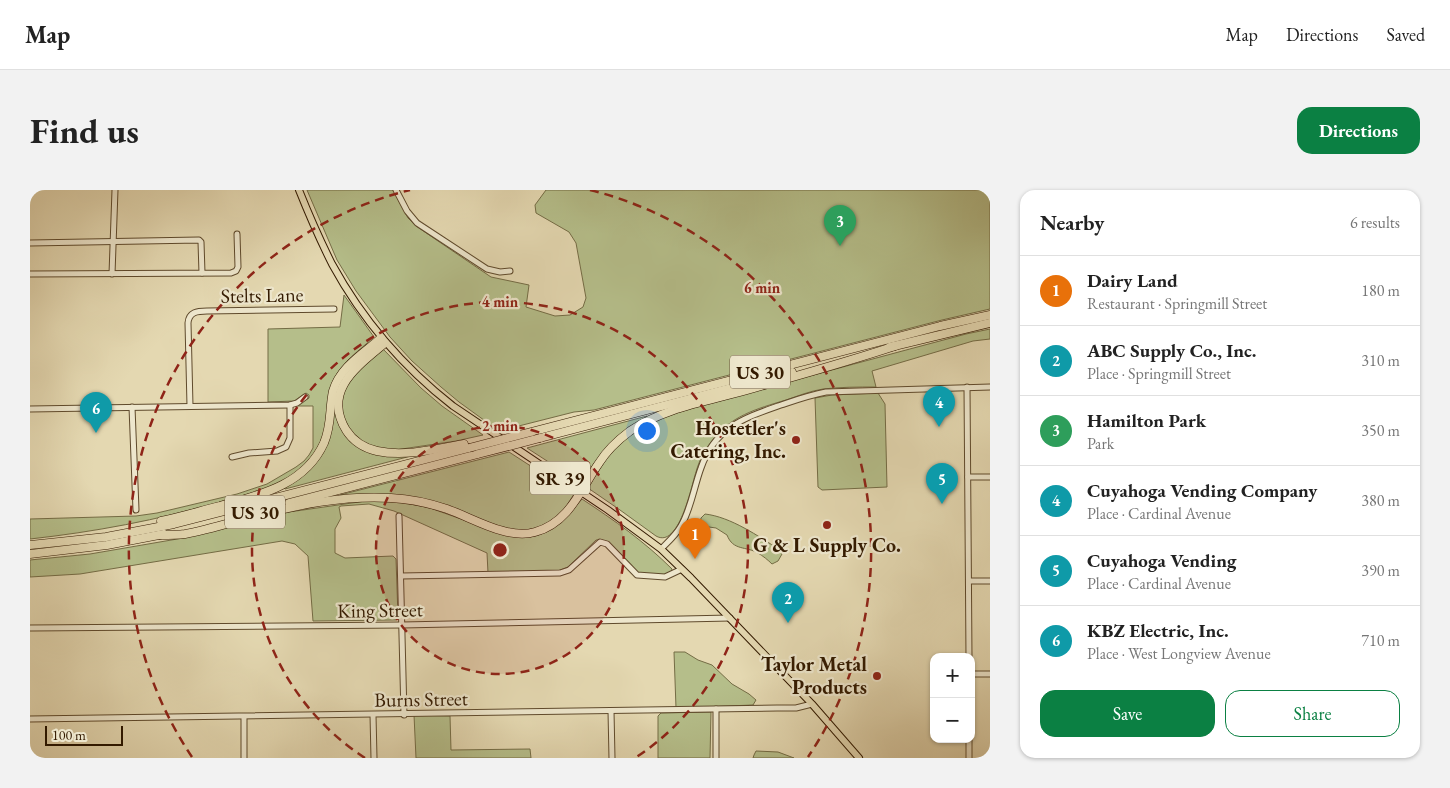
<!DOCTYPE html>
<meta charset="utf-8">
<style>
:root{--surface:#fff;--page:#f2f2f2;--text:#222;--muted:#767676;--line:#e0e0e0;--accent:#0b8043}
body{margin:0;font-family:"EB Garamond",serif;background:var(--page);color:var(--text)}
.controls{position:absolute;right:15px;bottom:15px;display:grid;overflow:hidden;border-radius:10px;box-shadow:0 1px 4px #0004}
.controls button{width:45px;height:45px;display:grid;place-items:center;padding:0;border:0;border-bottom:1px solid var(--line);background:var(--surface);color:var(--text);font:25px sans-serif}
.scale{position:absolute;left:15px;bottom:12px;width:78px;box-sizing:border-box;padding-left:5px;border:2px solid #331a00;border-top:0;font-size:14px;line-height:18px;white-space:nowrap;color:#331a00;-webkit-text-stroke:4px #ede6cc;paint-order:stroke}
.you{position:absolute;left:616px;top:240px;width:18px;height:18px;margin:-12px;border:4px solid #fff;border-radius:50%;background:#1a73e8;box-shadow:0 0 0 8px #1a73e833}
.badge{display:grid;place-items:center;width:32px;height:32px;border-radius:50%;background:var(--accent);color:#fff;font-size:16px;font-weight:700}
.pin{position:absolute;translate:-50% -41px;filter:drop-shadow(0 1px 2px #0008)}
.pin::after{content:'';position:absolute;top:26px;width:18px;height:15px;background:inherit;clip-path:polygon(0 0,100% 0,50% 100%)}
.list{margin:0;padding:0;list-style:none}
h2{display:flex;justify-content:space-between;align-items:center;height:65px;margin:0;padding:0 20px;font-size:21px}
h2 small{font-size:16px;font-weight:400;color:var(--muted)}
.list li{display:grid;grid-template-columns:32px 1fr auto;gap:15px;align-items:center;box-sizing:border-box;height:70px;padding:0 20px;border-top:1px solid var(--line)}
.list b{display:block;font-size:19px;white-space:nowrap}
.list p{margin:0;font-size:16px;white-space:nowrap;color:var(--muted)}
.list em{font-size:16px;font-style:normal;color:var(--muted)}
.actions{display:flex;gap:10px;padding:15px 20px}
.actions a{flex:1;padding:11px 0;border:1px solid var(--accent);border-radius:15px;text-align:center;font-size:18px;color:var(--accent)}
.actions .main{background:var(--accent);color:#fff}
.map{position:relative;flex:none;width:960px;height:568px;overflow:hidden;border-radius:15px}
header{display:flex;align-items:center;gap:30px;box-sizing:border-box;height:70px;padding:0 25px;background:var(--surface);border-bottom:1px solid var(--line)}
header strong{font-size:24px}
nav{display:flex;gap:28px;margin-inline-start:auto;font-size:18px}
.intro{display:flex;align-items:center;justify-content:space-between;box-sizing:border-box;height:120px;padding:0 30px}
h1{margin:0;font-size:35px}
.button{padding:12px 22px;border-radius:15px;background:var(--accent);color:#fff;font-size:18px;font-weight:700}
main{display:flex;gap:30px;padding:0 30px}
aside{flex:1;background:var(--surface);border-radius:15px;box-shadow:0 1px 4px #0004}
.map>svg:first-child{display:block}
.green{fill:#b5be8a;stroke:#746c45}
.lines{fill:none;stroke-linecap:round;stroke-linejoin:round}
.minor-casing{stroke:#5f4a2c;stroke-width:7}
.major-casing{stroke:#331a00;stroke-width:8}
.highway-casing{stroke:#331a00;stroke-width:9}
.minor{stroke:#ede6cc;stroke-width:5}
.major{stroke:#e4d8b1;stroke-width:6}
.highway{stroke:#e4d8b1;stroke-width:8}
.highway-bridge-casing{stroke:#331a00;stroke-width:9;stroke-linecap:butt}
.highway-bridge{stroke:#e4d8b1;stroke-width:8}
.ring{fill:none;stroke:#8f2418;stroke-width:2.5;stroke-dasharray:9 6}
.poi-dot{fill:#8f2418;stroke:#ede6cc;stroke-width:2}
.labels{text-anchor:middle;stroke-width:4.5;stroke-linejoin:round;paint-order:stroke}
.shield{fill:#ede6cc;stroke:#6b573d;stroke-width:1}
.shield-label{font-size:19px;font-weight:bold;fill:#331a00}
.street-label{font-size:20px;fill:#331a00;stroke:#ede6cc}
.poi-label{font-size:20px;font-weight:bold;fill:#331a00;stroke:#ede6cc;text-anchor:end}
.centre{fill:#8f2418;stroke:#ede6cc;stroke-width:2.5}
.ring-label{font-size:15px;text-anchor:middle;font-weight:bold;fill:#8f2418;stroke:#ede6cc;stroke-width:4.5;stroke-linejoin:round;paint-order:stroke}
</style>
<header>
<strong>Map</strong>
<nav><a>Map</a><a>Directions</a><a>Saved</a></nav>
</header>
<div class="intro"><h1>Find us</h1><a class="button">Directions</a></div>
<main>
<div class="map">
<svg width="960" height="568" viewBox="0 0 960 568">
<rect width="100%" height="100%" fill="#e4d8b1"/>
<filter id="stains"><feTurbulence type="fractalNoise" baseFrequency=".004" numOctaves="4"/><feColorMatrix values="0 0 0 0 .2 0 0 0 0 .09 0 0 0 0 .02 0 0 0 .5 -.17"/></filter>
<radialGradient id="worn" r=".72"><stop offset=".6" stop-color="#630" stop-opacity="0"/><stop offset="1" stop-color="#630" stop-opacity=".3"/></radialGradient>
<g class="green">
<polygon points="277,0 363,0 378,28 386,36 461,87 499,95 496,117 525,126 540,125 553,117 556,108 546,53 539,42 506,23 505,15 516,0 960,0 960,119 912,130 564,220 544,222 469,241 429,212 411,197 382,171 360,147 326,101 307,70"/>
<path d="M 314,105 L 344,147 C 330,160 312,172 304,189 C 298,200 299,214 298,226 C 296,240 291,253 283,265 C 275,277 262,287 248,293 C 230,302 210,306 190,312 C 128,330 64,342 0,349 L 0,329 L 106,326 L 127,323 L 207,304 L 237,294 L 266,277 L 274,271 L 279,265 L 283,258 L 283,216 L 265,216 L 279,208 L 279,205 L 276,203 L 264,211 L 238,212 L 238,139 L 310,137 Z"/>
<path d="M 960,139 L 960,149 L 943,151 L 842,181 L 846,197 C 828,197 810,197 793,199 C 780,201 768,206 756,210 C 726,219 700,226 681,252 C 674,261 669,271 666,282 C 661,297 649,359 626,346 L 590,320 L 558,298 C 572,274 585,254 610,239 C 640,221 678,215 711,205 C 786,184 861,164 936,144 Z"/>
<path d="M 353,159 L 391,198 L 412,216 L 453,245 L 426,251 L 365,260 C 356,259 343,259 335,254 C 317,244 307,221 314,201 C 320,183 339,171 353,159 Z"/>
<polygon points="848,203 855,214 857,297 792,300 788,297 785,208 802,205"/>
<path d="M 304,220 L 305,220 C 313,263 345,266 381,266 L 255,299 L 254,298 L 284,274 Z"/>
<polygon points="617,226 618,228 565,272 551,293 497,258"/>
<polygon points="479,262 544,304 532,323 518,334 507,338 491,341 479,339 468,336 415,316 311,307 310,305"/>
<path d="M 552,309 C 584,330 615,352 642,379 L 641,383 L 635,385 L 606,383 C 597,372 582,348 566,350 L 538,377 L 528,381 L 458,383 L 457,363 L 364,321 L 339,314 L 311,316 L 309,317 L 311,328 L 305,339 L 305,363 L 315,368 L 363,366 L 366,369 L 368,427 L 366,430 L 283,431 L 278,366 L 265,354 L 252,351 L 50,384 L 0,387 L 0,370 L 60,364 L 153,348 L 259,322 L 336,311 L 371,312 L 400,318 L 476,345 C 513,354 530,335 552,309 Z"/>
<path d="M 675,324 C 701,327 728,346 750,360 L 752,364 L 748,371 L 742,374 C 738,370 733,366 728,363 C 716,356 703,361 697,345 L 686,338 L 672,336 L 670,334 L 671,328 Z"/>
<polygon points="644,462 655,462 668,470 682,475 702,494 719,504 726,510 723,515 646,518"/>
<polygon points="681,522 680,568 628,568 628,526 631,523"/>
<polygon points="384,525 420,526 421,560 500,559 501,568 386,568"/>
<polygon points="726,561 748,562 764,568 723,568 724,565"/>
</g>
<g class="lines">
<defs>
<g id="minor">
<polyline points="366,0 377,21 387,33 457,79 470,82 480,81"/>
<polyline points="0,53 169,50 171,52 172,83"/>
<polyline points="0,84 201,83 206,81 208,77 207,44"/>
<polyline points="82,84 85,0"/>
<polyline points="937,197 939,467"/>
<path d="M 160,216 L 158,133 C 159,122 167,121 177,121 L 304,119"/>
<polyline points="102,217 106,320"/>
<polyline points="0,219 260,215 267,213 275,207"/>
<polyline points="202,267 219,263 247,261 256,257 260,248 260,215"/>
<polyline points="938,287 960,287"/>
<polyline points="369,326 374,525"/>
<path d="M 631,359 C 638,352 646,345 651,336 C 661,319 664,297 671,278 C 685,237 714,228 751,215 C 766,210 780,205 796,202 L 960,197"/>
<polyline points="371,386 530,383 539,380 570,352 577,354 607,385 635,387 652,379"/>
<polyline points="939,391 960,391"/>
<polyline points="0,438 372,435 700,428"/>
<polyline points="941,484 960,484"/>
<polyline points="581,521 582,568"/>
<polyline points="343,525 344,568"/>
<polyline points="0,529 747,518 766,518 782,514"/>
<polyline points="214,568 214,527"/>
<polyline points="686,568 686,519"/>
<polyline points="939,568 939,549"/>
</g>
<path id="major" d="M 269,0 C 279,25 290,50 302,74 C 332,129 373,177 423,216 L 578,320 L 631,359 L 661,388 L 782,514 L 829,568"/>
<g id="highway">
<path d="M 355,153 C 328,176 292,200 316,240 C 323,251 334,258 347,261 C 375,267 406,259 434,254"/>
<polyline points="860,157 960,133"/>
<polyline points="501,242 910,136 960,125"/>
<polyline points="510,248 762,182"/>
<polyline points="259,313 448,264"/>
<path d="M 131,331 C 151,327 170,321 190,316 C 230,305 275,295 294,253 C 302,234 299,219 303,201 C 310,177 334,163 351,148"/>
<path d="M 130,345 C 138,345 147,345 155,344 C 177,340 199,333 221,327 C 267,315 314,305 361,308 C 380,309 399,313 417,319 C 443,328 477,350 505,342 C 539,333 551,299 569,273 C 577,260 588,250 600,241 C 632,219 673,212 710,202 C 762,187 814,173 865,156"/>
<polyline points="0,355 76,347 144,334 439,258"/>
<polyline points="0,364 77,355 134,344"/>
</g>
</defs>
<use href="#minor" class="minor-casing"/>
<use href="#major" class="major-casing"/>
<use href="#highway" class="highway-casing"/>
<use href="#minor" class="minor"/>
<use href="#major" class="major"/>
<use href="#highway" class="highway"/>
<defs>
<g id="highway-bridge">
<polyline points="439,258 501,242"/>
<polyline points="448,264 510,248"/>
</g>
</defs>
<use href="#highway-bridge" class="highway-bridge-casing"/>
<use href="#highway-bridge" class="highway-bridge"/>
</g>
<circle cx="470" cy="360" r="124" fill="#8f2418" fill-opacity=".12"/>
<g class="ring">
<circle cx="470" cy="360" r="124"/>
<path d="M335 568A248 248 0 1 1 605 568"/>
<path d="M162 567A371 371 0 0 1 380 0M560 0A371 371 0 0 1 778 567"/>
</g>
<g class="poi-dot">
<circle cx="766" cy="250" r="5"/>
<circle cx="797" cy="335" r="5"/>
<circle cx="847" cy="486" r="5"/>
</g>
<g class="labels">
<g class="shield">
<rect x="700" y="165.5" width="60" height="33" rx="4"/>
<rect x="500" y="271.5" width="60" height="33" rx="4"/>
<rect x="195" y="305.5" width="60" height="33" rx="4"/>
</g>
<g class="shield-label">
<text x="730" y="189">US 30</text>
<text x="530" y="295">SR 39</text>
<text x="225" y="329">US 30</text>
</g>
<g class="street-label">
<text transform="translate(232 105) rotate(-1)" y="7">Stelts Lane</text>
<text transform="translate(350 420) rotate(-1)" y="7">King Street</text>
<text transform="translate(391 509) rotate(-1)" y="7">Burns Street</text>
</g>
<g class="poi-label">
<text x="756" y="245">Hostetler's<tspan x="756" dy="23">Catering, Inc.</tspan></text>
<text x="797" y="362" text-anchor="middle">G &amp; L Supply Co.</text>
<text x="837" y="481">Taylor Metal<tspan x="837" dy="23">Products</tspan></text>
</g>
</g>
<circle cx="470" cy="360" r="8" class="centre"/>
<g class="ring-label">
<text x="732" y="103">6 min</text>
<text x="470" y="117">4 min</text>
<text x="470" y="241">2 min</text>
</g>
<rect width="100%" height="100%" filter="url(#stains)"/>
<rect width="100%" height="100%" fill="url(#worn)"/>
</svg>
<div class="controls">
<button>+</button>
<button>−</button>
</div>
<div class="scale">100 m</div>
<div class="you"></div>
<div class="pin badge" style="left:665px;top:369px;background:#e8710a">1</div>
<div class="pin badge" style="left:758px;top:433px;background:#0f9aa8">2</div>
<div class="pin badge" style="left:810px;top:56px;background:#2e9e5b">3</div>
<div class="pin badge" style="left:909px;top:237px;background:#0f9aa8">4</div>
<div class="pin badge" style="left:912px;top:314px;background:#0f9aa8">5</div>
<div class="pin badge" style="left:66px;top:243px;background:#0f9aa8">6</div>
</div>
<aside>
<h2>Nearby<small>6 results</small></h2>
<ul class="list">
<li><span class="badge" style="background:#e8710a">1</span><div><b>Dairy Land</b><p>Restaurant · Springmill Street</p></div><em>180 m</em></li>
<li><span class="badge" style="background:#0f9aa8">2</span><div><b>ABC Supply Co., Inc.</b><p>Place · Springmill Street</p></div><em>310 m</em></li>
<li><span class="badge" style="background:#2e9e5b">3</span><div><b>Hamilton Park</b><p>Park</p></div><em>350 m</em></li>
<li><span class="badge" style="background:#0f9aa8">4</span><div><b>Cuyahoga Vending Company</b><p>Place · Cardinal Avenue</p></div><em>380 m</em></li>
<li><span class="badge" style="background:#0f9aa8">5</span><div><b>Cuyahoga Vending</b><p>Place · Cardinal Avenue</p></div><em>390 m</em></li>
<li><span class="badge" style="background:#0f9aa8">6</span><div><b>KBZ Electric, Inc.</b><p>Place · West Longview Avenue</p></div><em>710 m</em></li>
</ul>
<div class="actions"><a class="main">Save</a><a>Share</a></div>
</aside>
</main>
